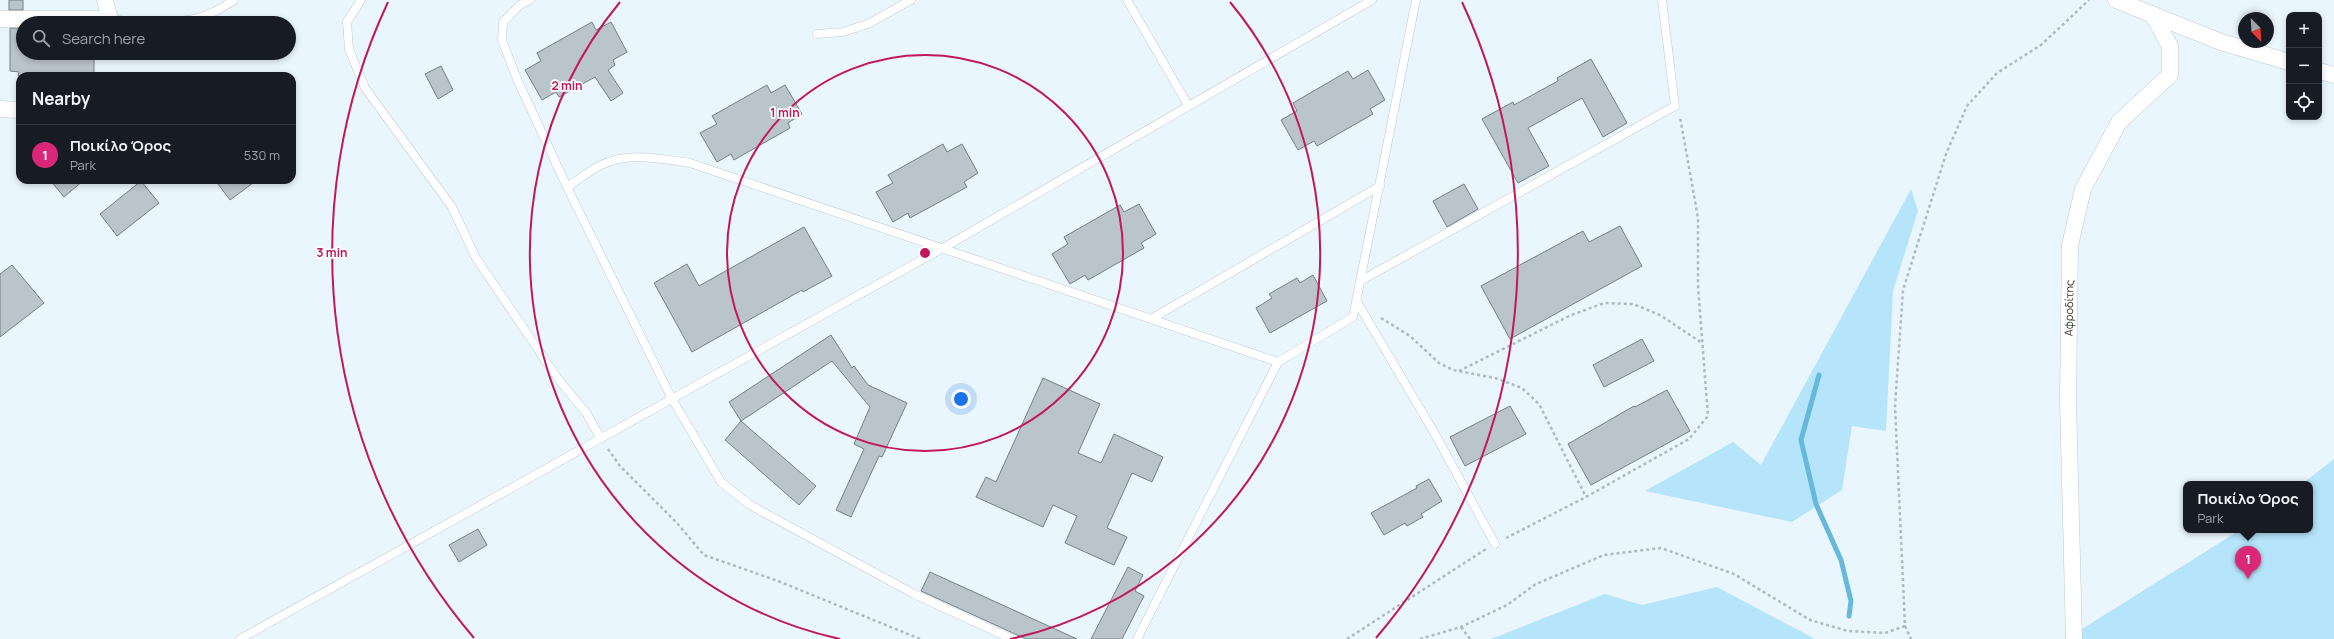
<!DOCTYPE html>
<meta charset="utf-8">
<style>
:root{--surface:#171b24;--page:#20242c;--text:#f1f3f6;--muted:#9ea1a6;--line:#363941;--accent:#db2777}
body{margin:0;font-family:Manrope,sans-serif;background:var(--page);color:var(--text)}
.controls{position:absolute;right:12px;top:12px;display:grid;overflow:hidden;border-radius:8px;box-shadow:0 2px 6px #0003}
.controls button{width:36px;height:36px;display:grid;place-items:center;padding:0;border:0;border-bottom:1px solid var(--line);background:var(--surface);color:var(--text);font:20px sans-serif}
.compass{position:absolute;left:2238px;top:12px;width:36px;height:36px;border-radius:50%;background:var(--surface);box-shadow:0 2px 6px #0003;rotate:156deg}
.you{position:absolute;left:961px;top:399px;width:14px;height:14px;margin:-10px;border:3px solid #fff;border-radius:50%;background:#1a73e8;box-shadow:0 0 0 6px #1a73e833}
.badge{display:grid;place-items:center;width:26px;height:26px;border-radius:50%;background:var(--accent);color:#fff;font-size:13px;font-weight:700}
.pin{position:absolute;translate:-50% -33px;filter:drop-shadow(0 1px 2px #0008)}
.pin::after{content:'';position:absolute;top:21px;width:14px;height:12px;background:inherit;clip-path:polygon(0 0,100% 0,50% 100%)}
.popup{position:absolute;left:2183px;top:481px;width:130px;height:52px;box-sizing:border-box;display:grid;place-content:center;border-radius:8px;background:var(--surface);filter:drop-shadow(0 1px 3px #0005);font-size:13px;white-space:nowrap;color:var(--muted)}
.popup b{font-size:15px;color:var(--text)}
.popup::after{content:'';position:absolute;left:50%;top:100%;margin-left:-8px;border:8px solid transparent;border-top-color:var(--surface)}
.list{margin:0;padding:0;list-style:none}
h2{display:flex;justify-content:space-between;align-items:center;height:52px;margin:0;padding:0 16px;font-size:17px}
h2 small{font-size:13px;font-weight:400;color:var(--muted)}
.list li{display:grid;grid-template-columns:26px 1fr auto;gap:12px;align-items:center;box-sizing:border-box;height:60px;padding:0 16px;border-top:1px solid var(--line)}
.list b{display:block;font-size:15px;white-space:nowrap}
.list p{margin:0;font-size:13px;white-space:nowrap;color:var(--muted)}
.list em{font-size:13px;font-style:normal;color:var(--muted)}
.icon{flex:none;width:22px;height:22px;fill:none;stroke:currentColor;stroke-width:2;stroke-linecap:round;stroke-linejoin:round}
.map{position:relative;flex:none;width:2334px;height:639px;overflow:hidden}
.search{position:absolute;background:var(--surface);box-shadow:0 2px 6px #0003;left:16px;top:16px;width:280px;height:44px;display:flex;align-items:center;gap:10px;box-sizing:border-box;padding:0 14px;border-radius:22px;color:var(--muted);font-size:15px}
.panel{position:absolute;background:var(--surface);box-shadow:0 2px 6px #0003;left:16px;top:72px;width:280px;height:112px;border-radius:12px}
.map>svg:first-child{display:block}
.green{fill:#b6e4fa}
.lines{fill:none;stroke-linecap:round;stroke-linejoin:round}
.stream{stroke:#67b9dc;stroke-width:5}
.building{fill:#b9c5cb;stroke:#748085}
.lane-casing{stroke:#becad0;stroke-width:9}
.street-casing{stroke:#becad0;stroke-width:17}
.path{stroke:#afb9be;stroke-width:2.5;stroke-dasharray:3 3;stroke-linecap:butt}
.lane{stroke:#fff;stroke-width:8}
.street{stroke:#fff;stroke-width:16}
.ring{fill:none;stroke:#c2185b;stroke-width:2}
.labels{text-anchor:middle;stroke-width:3.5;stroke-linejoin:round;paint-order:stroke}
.street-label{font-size:11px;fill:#2b3032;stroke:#fff}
.centre{fill:#c2185b;stroke:#fff;stroke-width:2}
.ring-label{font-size:12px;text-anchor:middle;font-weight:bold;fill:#c2185b;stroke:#fff;stroke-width:3.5;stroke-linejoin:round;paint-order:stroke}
</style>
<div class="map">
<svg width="2334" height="639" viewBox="0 0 2334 639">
<rect width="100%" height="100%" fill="#eaf6fd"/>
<g class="green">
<polygon points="1911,189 1918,211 1893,291 1886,431 1852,426 1842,490 1792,522 1645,491 1733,442 1761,465"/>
<polygon points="2334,459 2334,639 2066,639 2240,530 2310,530 2310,484 2302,484"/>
<polygon points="1717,587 1815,639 1491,639 1605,594 1642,605"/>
</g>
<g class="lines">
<polyline class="stream" points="1819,375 1801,440 1816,504 1841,560 1851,601 1849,616"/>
</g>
<g class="building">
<rect x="9" y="0" width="14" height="10"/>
<polygon points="592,22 596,30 611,22 627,52 613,60 615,65 608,70 623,93 611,101 595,77 559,97 556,92 542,100 525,70 541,61 537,53"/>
<polygon points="10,28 23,28 23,53 94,53 94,76 18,76 19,72 10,71"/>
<polygon points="1591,59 1627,123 1603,137 1582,98 1528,128 1549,166 1518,183 1482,119 1513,102 1514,105 1558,81 1557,78"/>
<polygon points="441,66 453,90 438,99 425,74"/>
<polygon points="1368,70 1385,100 1370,109 1373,114 1317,146 1314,141 1298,150 1281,120 1297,111 1293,103 1348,71 1353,79"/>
<polygon points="767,85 771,93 785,85 802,114 788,123 790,128 734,160 731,154 717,162 700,133 717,124 712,116"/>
<polygon points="943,144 947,152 962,144 978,173 964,182 967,187 910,218 908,213 893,222 876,192 893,183 888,175"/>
<polygon points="50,180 84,180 64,197"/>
<polygon points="215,180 257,180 230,200"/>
<polygon points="141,181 159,203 117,236 100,214"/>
<polygon points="1464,184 1478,209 1447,227 1433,201"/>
<polygon points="1139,204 1156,234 1141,243 1144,248 1088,280 1085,275 1070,284 1052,254 1068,244 1064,237 1120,205 1124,212"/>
<polygon points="1620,226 1642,266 1510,339 1481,286 1583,231 1589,242"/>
<polygon points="804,227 832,276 803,292 802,290 692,352 654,283 687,264 699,286"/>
<polygon points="12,265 44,303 0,337 0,274"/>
<polygon points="1313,275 1327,301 1270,333 1256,308 1272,298 1269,294 1297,278 1300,283"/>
<polygon points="831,335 852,368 854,366 868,385 907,403 882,457 879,456 851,517 836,510 864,449 854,444 870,407 832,361 741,421 729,402"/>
<polygon points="1642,339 1654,361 1604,387 1593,365"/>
<polygon points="1043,378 1100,404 1078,453 1101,463 1114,434 1163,457 1152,482 1132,473 1107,528 1127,537 1114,565 1065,543 1077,516 1053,505 1043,527 976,497 986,477 996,482"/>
<polygon points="1667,390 1690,431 1591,485 1568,444 1634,406 1635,407"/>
<polygon points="1510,406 1526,434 1465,466 1450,437"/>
<polygon points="741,421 816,486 799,505 725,440"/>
<polygon points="1429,479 1442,501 1421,514 1423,517 1407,526 1405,523 1384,535 1371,513 1417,488 1416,486"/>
<polygon points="478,529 487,545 459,562 449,545"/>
<polygon points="1128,567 1143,575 1135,591 1144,596 1122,639 1091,639"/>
<polygon points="930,572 1077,639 1026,639 921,591"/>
</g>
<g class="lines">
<defs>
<g id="lane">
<polyline points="361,0 347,22 349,49 365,88 452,207 476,258 558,379 587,414 601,439"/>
<polyline points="530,0 520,5 503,22 502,40 517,79 567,187 671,397 721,482 750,505 914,594 1012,639"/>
<polyline points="1127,0 1188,105"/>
<polyline points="110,19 145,23"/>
<path d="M 145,23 C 183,21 201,23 234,0"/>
<polyline points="817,34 843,32 868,24 911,0"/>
<path d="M 567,187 C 578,180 588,172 599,166 C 627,151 661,159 690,163 L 1278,362"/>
<polyline points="1362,280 1675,106 1662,0"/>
<polyline points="1357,302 1435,434 1495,544"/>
<polyline points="1151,319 1380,186"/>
<polyline points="240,639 943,248 1372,0"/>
<polyline points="1137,639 1278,362 1353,317 1416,0"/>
</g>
<g id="street">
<polyline points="2116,0 2221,42 2289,62"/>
<polyline points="0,19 110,19 105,0"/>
<polyline points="2319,71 2334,75"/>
<polyline points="0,109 20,110"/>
<polyline points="2074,639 2068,400 2070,245 2083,189 2119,122 2170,75 2170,46 2152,14"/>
</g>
</defs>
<use href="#lane" class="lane-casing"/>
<use href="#street" class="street-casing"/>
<g class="path">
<polyline points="1381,318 1410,336 1439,363 1453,370 1495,378 1522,388 1539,404 1586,497"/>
<polyline points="1459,371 1569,316 1604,303 1633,304 1660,315 1702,343"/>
<polyline points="608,449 620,466 676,522 704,555 778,581 920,639"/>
<polyline points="1506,538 1586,497 1689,439 1708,416 1698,286 1698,218 1680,117"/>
<polyline points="1905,626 1911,639"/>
<polyline points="1461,627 1470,639"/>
<polyline points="1347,639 1486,549"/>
<polyline points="1420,639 1461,627 1507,605 1536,584 1604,555 1661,548 1734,574 1810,620 1848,631 1885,633 1905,626 1895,406 1903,290 1946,154 1967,106 1997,73 2041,45 2089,0"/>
</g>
<use href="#lane" class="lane"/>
<use href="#street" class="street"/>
</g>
<g class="ring">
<circle cx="925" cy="253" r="198"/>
<path d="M840 639A395 395 0 0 1 620 2M1230 2A395 395 0 0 1 1010 639"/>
<path d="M474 638A593 593 0 0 1 388 2M1462 2A593 593 0 0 1 1376 638"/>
</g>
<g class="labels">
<g class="street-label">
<text transform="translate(2069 308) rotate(-89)" y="4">Αφροδίτης</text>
</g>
</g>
<circle cx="925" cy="253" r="6" class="centre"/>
<g class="ring-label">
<text x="567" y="90">2 min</text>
<text x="785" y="117">1 min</text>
<text x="332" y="257">3 min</text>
</g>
</svg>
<div class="controls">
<button>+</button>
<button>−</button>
<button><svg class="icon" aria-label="locate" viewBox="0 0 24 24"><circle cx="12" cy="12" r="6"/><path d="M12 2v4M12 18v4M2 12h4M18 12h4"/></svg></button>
</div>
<svg class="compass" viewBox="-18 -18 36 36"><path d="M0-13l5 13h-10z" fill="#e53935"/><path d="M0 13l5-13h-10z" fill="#9ea1a6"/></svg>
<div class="you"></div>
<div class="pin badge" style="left:2248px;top:579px">1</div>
<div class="popup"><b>Ποικίλο Όρος</b>Park</div>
<div class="search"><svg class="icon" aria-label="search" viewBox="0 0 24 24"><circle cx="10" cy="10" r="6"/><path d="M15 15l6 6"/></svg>Search here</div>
<section class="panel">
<h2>Nearby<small></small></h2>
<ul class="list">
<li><span class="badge">1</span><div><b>Ποικίλο Όρος</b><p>Park</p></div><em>530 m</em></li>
</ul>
</section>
</div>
